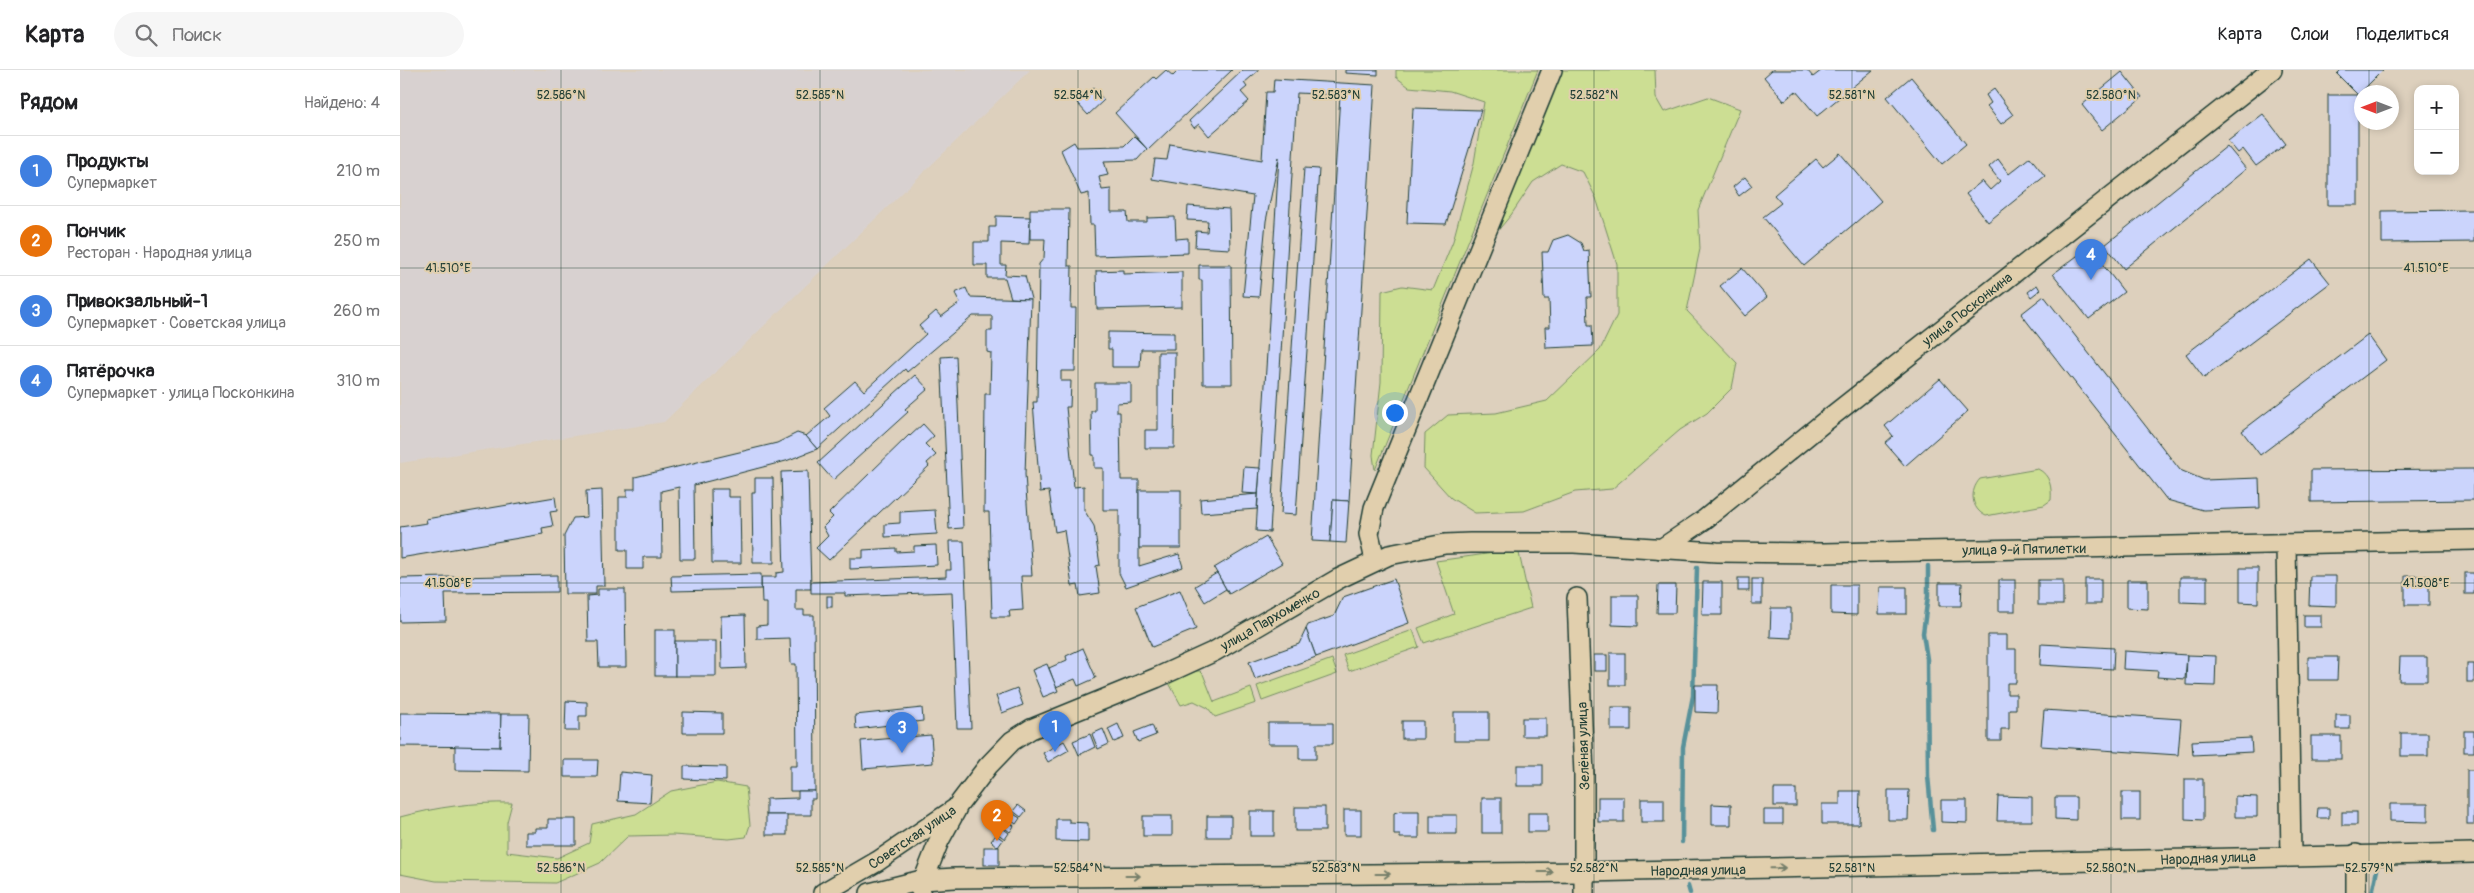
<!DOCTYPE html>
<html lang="ru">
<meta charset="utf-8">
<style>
:root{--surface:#fff;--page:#f6f6f6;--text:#202124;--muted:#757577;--line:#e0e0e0;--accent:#b45309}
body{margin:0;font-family:Pangolin,sans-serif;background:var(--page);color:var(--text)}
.controls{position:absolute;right:15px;top:15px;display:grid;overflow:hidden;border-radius:10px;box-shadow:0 2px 8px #0003}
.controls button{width:45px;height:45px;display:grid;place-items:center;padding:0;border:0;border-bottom:1px solid var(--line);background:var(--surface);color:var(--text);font:25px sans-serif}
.compass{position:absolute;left:1954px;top:15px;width:45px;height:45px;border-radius:50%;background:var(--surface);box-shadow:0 2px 8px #0003;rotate:270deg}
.you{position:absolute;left:994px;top:342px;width:18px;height:18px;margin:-12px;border:4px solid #fff;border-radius:50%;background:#1a73e8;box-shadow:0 0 0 8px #1a73e833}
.badge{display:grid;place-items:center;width:32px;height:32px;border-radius:50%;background:var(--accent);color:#fff;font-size:16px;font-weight:700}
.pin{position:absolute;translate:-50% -41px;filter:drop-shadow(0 1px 2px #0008)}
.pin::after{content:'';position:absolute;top:26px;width:18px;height:15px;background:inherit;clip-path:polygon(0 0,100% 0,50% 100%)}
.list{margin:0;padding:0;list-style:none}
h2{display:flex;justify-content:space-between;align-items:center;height:65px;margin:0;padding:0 20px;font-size:21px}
h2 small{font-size:16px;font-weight:400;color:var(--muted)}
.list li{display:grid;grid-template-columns:32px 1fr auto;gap:15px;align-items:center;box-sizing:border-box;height:70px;padding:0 20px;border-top:1px solid var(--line)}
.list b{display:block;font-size:19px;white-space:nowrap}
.list p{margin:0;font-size:16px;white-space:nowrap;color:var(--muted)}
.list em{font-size:16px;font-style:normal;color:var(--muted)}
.icon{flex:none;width:28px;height:28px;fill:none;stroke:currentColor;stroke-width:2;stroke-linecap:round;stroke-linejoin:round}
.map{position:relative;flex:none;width:2074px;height:823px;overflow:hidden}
header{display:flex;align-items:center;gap:30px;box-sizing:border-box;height:70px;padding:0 25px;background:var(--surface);border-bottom:1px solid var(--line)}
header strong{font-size:24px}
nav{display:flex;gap:28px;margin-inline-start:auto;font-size:18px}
.search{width:350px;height:45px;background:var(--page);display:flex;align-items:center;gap:12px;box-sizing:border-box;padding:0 18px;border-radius:28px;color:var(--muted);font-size:19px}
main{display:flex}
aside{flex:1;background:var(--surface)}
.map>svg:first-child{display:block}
.built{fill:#d8d1d0}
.green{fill:#ccde93;stroke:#768e64}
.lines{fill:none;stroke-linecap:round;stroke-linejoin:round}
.stream{stroke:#58919a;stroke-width:4.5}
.building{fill:#cbd4fc;stroke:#1f3d34}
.minor-casing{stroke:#1f3d34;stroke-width:22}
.minor{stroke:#e1cfad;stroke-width:19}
.oneway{stroke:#767f6a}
.ticks{fill:none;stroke:#1f3d34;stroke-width:1;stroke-opacity:0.45}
.labels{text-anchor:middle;stroke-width:4;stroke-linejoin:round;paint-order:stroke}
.street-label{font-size:14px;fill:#1f3d34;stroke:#e1cfad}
.ticks-label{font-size:12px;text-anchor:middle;fill:#1f3d34;stroke:#e1cfad;stroke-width:4;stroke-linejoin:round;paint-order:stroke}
</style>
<header>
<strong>Карта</strong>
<div class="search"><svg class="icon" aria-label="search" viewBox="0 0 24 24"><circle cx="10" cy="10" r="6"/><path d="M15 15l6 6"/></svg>Поиск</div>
<nav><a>Карта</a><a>Слои</a><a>Поделиться</a></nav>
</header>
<main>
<aside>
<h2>Рядом<small>Найдено: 4</small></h2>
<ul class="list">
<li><span class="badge" style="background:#3f7fe0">1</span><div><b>Продукты</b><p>Супермаркет</p></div><em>210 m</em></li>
<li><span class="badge" style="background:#e8710a">2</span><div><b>Пончик</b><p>Ресторан · Народная улица</p></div><em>250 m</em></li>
<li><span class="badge" style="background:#3f7fe0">3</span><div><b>Привокзальный-1</b><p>Супермаркет · Советская улица</p></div><em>260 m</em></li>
<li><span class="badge" style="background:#3f7fe0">4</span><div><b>Пятёрочка</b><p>Супермаркет · улица Посконкина</p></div><em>310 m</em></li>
</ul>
</aside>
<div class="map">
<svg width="2074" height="823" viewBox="0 0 2074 823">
<rect width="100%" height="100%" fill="#ddd0bd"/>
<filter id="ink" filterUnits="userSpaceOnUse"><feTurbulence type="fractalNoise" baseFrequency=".02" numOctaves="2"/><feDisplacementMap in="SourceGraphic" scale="10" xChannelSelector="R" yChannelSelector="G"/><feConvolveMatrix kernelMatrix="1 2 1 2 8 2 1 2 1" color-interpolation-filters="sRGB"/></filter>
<g filter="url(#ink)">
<polygon class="built" points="0,0 630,0 264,352 0,393"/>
<g class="green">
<polygon points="996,0 1138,0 975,400 973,385 981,312 982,221 1002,216 1033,220 1053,171 1074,93 1084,32 1050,21 1009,17 996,7"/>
<polygon points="1161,0 1255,0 1256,28 1264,42 1308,27 1340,39 1298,140 1300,179 1287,241 1337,293 1332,318 1307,343 1280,360 1212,419 1175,422 1124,441 1075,443 1051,428 1024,398 1025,364 1048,345 1096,343 1147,331 1200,280 1217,245 1217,194 1196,128 1183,102 1161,94 1133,112 1111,145 1090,170"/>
<path d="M 1638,399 C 1650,405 1652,417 1651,430 L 1644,435 L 1586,446 C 1571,439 1569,421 1580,409 Z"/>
<polygon points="1101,482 1119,483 1131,538 1024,573 1018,558 1054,544 1036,491"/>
<polygon points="1013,560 1019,577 949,601 943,585"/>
<polygon points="932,589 937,604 862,631 857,616"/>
<polygon points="796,601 800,601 803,604 814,632 851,618 856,633 815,647 808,638 794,631 781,635 769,613"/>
<path d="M 317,712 L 346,717 L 350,755 L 346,767 L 329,769 L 273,765 L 228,766 L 200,793 L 155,813 L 36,811 L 0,804 L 0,747 C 37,737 74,732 112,733 L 107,752 L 107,782 L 157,788 L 189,773 L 192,754 L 236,744 L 271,721 Z"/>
</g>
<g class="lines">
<g class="stream">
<polyline points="1528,496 1528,526 1523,563 1527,589 1528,706 1533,760"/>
<polyline points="1282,772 1283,677 1293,626 1297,498"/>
<polyline points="1288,816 1290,823"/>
<polyline points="1972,823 1977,800"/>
</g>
</g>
<g class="building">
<polygon points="766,0 773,6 779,0 832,0 748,80 715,43 754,7 756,9"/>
<polygon points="843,0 859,0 844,13 847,17 841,22 849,31 809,66 799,54 794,58 789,51"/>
<polygon points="945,0 978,0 978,5 945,3"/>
<polygon points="1372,0 1407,0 1413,7 1422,0 1473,0 1417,46 1396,21 1384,31 1364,7"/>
<polygon points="1941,0 1983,0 1958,25 1937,4"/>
<polygon points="1722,2 1742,27 1702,60 1682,35"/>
<polygon points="1511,7 1566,74 1542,94 1487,27"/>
<polygon points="874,9 975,15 949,431 933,430 930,472 912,471 940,25 897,23 870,462 856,461 879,87 866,151 859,227 843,226 853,126 752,109 755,89 767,90 770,74 862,90 866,22 873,22"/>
<polygon points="693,18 704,30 688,45 677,33"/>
<polygon points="1594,19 1613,45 1601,54 1587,36 1591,33 1586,25"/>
<rect x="1928" y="25" width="30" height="110"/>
<polygon points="1013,38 1081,40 1046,154 1007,153"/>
<polygon points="1863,44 1886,74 1856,96 1843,79 1838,83 1828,71"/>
<polygon points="734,66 747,79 737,90 704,91 708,105 699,107 702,120 711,119 711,142 727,142 728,152 747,152 747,148 775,147 776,169 788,168 788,183 695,186 694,155 690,155 689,123 681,125 661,80 674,72 677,77 724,76"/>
<polygon points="1827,76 1846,99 1724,199 1705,175"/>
<polygon points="1440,83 1481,131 1404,196 1363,147 1381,133 1374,125 1416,89 1423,97"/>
<polygon points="1630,87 1645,106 1588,152 1566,124 1582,111 1590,120 1600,111 1589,97 1598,89 1609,104"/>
<polygon points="904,98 919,99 896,445 881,444"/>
<polygon points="1345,107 1352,116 1339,126 1333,117"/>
<polygon points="788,136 829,139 830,179 795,177 796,161 807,162 808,151 787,150"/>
<polygon points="630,139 669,139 668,196 672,196 671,238 676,238 675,301 661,301 661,311 671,311 670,337 666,337 674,417 684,416 684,440 694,456 700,495 696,496 700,523 680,526 678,515 672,516 664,460 655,462 649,421 640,422 633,332 637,332 639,194 644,188 645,169 630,169"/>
<polygon points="2074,140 2074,172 1982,173 1982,141"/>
<polygon points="596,146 630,147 629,174 601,173 601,195 606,195 605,205 625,206 631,229 611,228 605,208 587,208 587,195 574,195 574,172 589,172 589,157 596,157"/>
<polygon points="1168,165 1181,173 1184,181 1189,180 1191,227 1187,227 1188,255 1192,255 1193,276 1146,278 1145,257 1150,257 1149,229 1144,229 1142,182 1148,182 1153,170"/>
<polygon points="1689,177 1724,222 1689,249 1653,204"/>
<polygon points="1911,189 1930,213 1804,308 1786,284"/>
<polygon points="799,195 831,195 832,314 803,314 802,210 799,210"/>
<polygon points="1342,198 1367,227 1345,246 1320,216"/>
<polygon points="723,200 723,204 782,202 782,237 697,239 696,201"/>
<polygon points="1637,215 1640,220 1631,227 1628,222"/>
<polygon points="566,218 570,227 631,229 625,404 632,506 621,506 623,540 609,541 610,547 592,547 589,442 584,442 585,324 590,324 591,283 587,282 587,261 592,261 592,246 573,246 507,302 505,299 417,379 406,366 430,346 424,338 455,311 464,321 526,264 519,256 536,241 541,247 560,233 555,223"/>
<polygon points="1644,226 1780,400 1804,410 1859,408 1860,438 1803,440 1767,430 1621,244"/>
<polygon points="708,262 774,263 774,279 741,279 740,297 712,297 712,279 708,279"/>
<polygon points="1968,265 1986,290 1860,385 1842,361"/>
<polygon points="758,282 775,282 774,378 745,378 745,360 758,360"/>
<polygon points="556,286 563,458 549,459 541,287"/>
<polygon points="515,305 528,319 505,339 508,342 433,410 418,393"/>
<polygon points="1540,309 1568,341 1505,396 1485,373 1493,366 1485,356"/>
<polygon points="695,313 731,313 731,332 717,333 717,342 720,342 721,410 739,410 739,496 779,484 783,497 726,517 719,503 719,440 703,440 703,398 694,398 694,385 692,385 691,341 695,341"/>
<polygon points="523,354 534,366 525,374 536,385 527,393 529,396 429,490 416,478 428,466 423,457 433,447 429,443 509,365 510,366"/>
<polygon points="397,363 406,366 417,379 386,391 294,415 295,489 280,489 279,417 261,421 262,487 243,487 243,499 227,499 227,480 219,480 219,427 227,427 227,419 235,419 235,407 377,373"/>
<polygon points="844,397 860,398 858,424 842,423"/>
<polygon points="2074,399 2074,430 1911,432 1911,400"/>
<polygon points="408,401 411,519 396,519 396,540 404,540 404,545 414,545 415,721 390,721 390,696 397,696 396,594 391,594 390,568 357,569 357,556 367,555 367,533 362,533 361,507 376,507 376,503 384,502 381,402"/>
<polygon points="355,408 373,408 374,493 353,493 352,423 355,423"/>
<polygon points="311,419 328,419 328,427 340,427 341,493 312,493"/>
<polygon points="202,420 204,516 196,516 196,524 165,524 164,466 173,448 187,447 186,421"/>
<rect x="739" y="420" width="42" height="58"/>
<polygon points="858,424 857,439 801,443 800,429"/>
<polygon points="155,427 157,441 150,442 153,456 142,458 143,464 0,488 0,457 27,453 26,449"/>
<polygon points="933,430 949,431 946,473 930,472"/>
<polygon points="535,440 537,464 485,467 485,454 500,453 500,442"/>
<polygon points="866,467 882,493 829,524 814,498"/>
<polygon points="550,471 564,471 571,658 557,658 552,522 445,526 445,523 411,523 411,512 546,507 546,500 551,500"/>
<polygon points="536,475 537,495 450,499 450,488 463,488 463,480 496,478 496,482 514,481 514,476"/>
<polygon points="1840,498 1858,498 1858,533 1840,532"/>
<polygon points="817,503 826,519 805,532 795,516"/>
<rect x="2065" y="503" width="9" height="21"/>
<polygon points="361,504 361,519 272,521 271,506"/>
<polygon points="157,505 157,522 45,523 46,551 0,552 0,508"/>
<polygon points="1910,506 1936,506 1936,536 1909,535"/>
<rect x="2005" y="506" width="24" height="29"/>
<polygon points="1780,507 1807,507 1807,533 1780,532"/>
<rect x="1338" y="508" width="11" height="13"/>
<polygon points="994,509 1009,553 916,587 906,559 908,555 934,546 943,527"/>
<rect x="1352" y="509" width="10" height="25"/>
<rect x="1685" y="509" width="16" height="25"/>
<rect x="1599" y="510" width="16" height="31"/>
<rect x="1638" y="510" width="25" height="25"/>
<polygon points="1727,510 1748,510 1748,539 1727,538"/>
<polygon points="1303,512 1322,512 1322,545 1302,545"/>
<polygon points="1539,513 1562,513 1561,536 1539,536"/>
<polygon points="1258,515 1276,515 1275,543 1257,543"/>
<polygon points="1431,515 1457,515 1457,545 1431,544"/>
<polygon points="1480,517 1507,517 1507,544 1479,544"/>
<polygon points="198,519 225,519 226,597 199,597 198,572 188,572 187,526 198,525"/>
<polygon points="780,520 796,559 752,577 736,537"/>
<polygon points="1212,525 1238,525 1238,556 1212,555"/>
<rect x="427" y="526" width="5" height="11"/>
<polygon points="1371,538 1391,538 1391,568 1370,567"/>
<polygon points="345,545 346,598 322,599 321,546"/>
<rect x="1904" y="545" width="17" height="12"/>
<polygon points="906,559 916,587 855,609 849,592 899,574"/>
<rect x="255" y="560" width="20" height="46"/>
<polygon points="1588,565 1607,565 1607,579 1616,579 1616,613 1607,613 1607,624 1616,624 1616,639 1609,639 1609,659 1601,659 1601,671 1588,671"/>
<rect x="275" y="571" width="41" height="35"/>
<polygon points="1641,574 1714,578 1713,599 1640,595"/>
<polygon points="683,578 696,608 678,616 675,609 656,617 649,598 667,590 666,586"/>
<polygon points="1724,581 1787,585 1785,609 1757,607 1758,601 1723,599"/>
<rect x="1210" y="583" width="15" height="32"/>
<rect x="1194" y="585" width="13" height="16"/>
<polygon points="1787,585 1816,586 1815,616 1786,615"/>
<polygon points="1908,587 1938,587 1937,610 1908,610"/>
<polygon points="2000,587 2027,587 2027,611 1999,611"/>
<polygon points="647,594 658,621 643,627 632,600"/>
<rect x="2067" y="594" width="7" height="18"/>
<polygon points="1295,615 1318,615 1317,643 1295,642"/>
<polygon points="617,618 623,635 602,643 596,626"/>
<polygon points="166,631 187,632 187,646 179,646 179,661 165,661"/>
<rect x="1211" y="637" width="20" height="23"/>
<polygon points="522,638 523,651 456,659 455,645"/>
<polygon points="1644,640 1781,649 1778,685 1641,676"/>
<polygon points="283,642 322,643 322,663 283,663"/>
<rect x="1054" y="642" width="35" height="29"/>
<polygon points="0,643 101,644 100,677 0,676"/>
<polygon points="101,644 129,644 128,701 55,700 55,676 100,677"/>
<rect x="1936" y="645" width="14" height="14"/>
<rect x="1122" y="648" width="24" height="18"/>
<rect x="1002" y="651" width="21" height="18"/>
<polygon points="868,653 933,653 933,674 916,674 916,689 899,689 899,674 868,674"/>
<polygon points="718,654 724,668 714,672 708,659"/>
<polygon points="752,655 756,665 738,672 734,662"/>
<polygon points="703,659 709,674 698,679 692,664"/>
<rect x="2064" y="661" width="10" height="21"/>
<rect x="2001" y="663" width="27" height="23"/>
<polygon points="690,664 695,677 679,685 673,671"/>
<polygon points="531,665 533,693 463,699 461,671"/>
<rect x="1911" y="666" width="30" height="23"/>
<polygon points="1851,668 1852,682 1793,685 1792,671"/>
<polygon points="664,671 669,680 648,692 643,683"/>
<polygon points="164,690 198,690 197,707 164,707"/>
<rect x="1117" y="695" width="26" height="21"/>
<polygon points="284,696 326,697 326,711 284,709"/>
<rect x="2067" y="700" width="7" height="54"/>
<polygon points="220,702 252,705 250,733 218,731"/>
<polygon points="1785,709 1803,709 1803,750 1785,749"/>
<rect x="1374" y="719" width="22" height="17"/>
<polygon points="1488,720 1509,720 1508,750 1488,750"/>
<polygon points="398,721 415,721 415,729 411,729 411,745 366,745 366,729 398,728"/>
<polygon points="1440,721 1460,721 1459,754 1422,754 1422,734 1440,734"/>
<rect x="1722" y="722" width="18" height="28"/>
<polygon points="1598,726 1632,727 1632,751 1597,751"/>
<polygon points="1835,726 1857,727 1857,747 1835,747"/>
<rect x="1198" y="727" width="26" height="25"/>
<polygon points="1655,727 1676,727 1676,750 1655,749"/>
<rect x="1082" y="728" width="19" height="35"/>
<rect x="1241" y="729" width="23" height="23"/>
<polygon points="1541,730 1567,730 1567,753 1541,752"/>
<polygon points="1312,734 1331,735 1331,755 1312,755"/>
<polygon points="1990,734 2028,734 2028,752 1990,751"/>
<polygon points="618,735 626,741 621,747 613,741"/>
<rect x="895" y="737" width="30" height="24"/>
<polygon points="1918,738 1929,738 1929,748 1917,748"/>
<rect x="944" y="740" width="17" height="25"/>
<rect x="1364" y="740" width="19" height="14"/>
<rect x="850" y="741" width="24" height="25"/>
<polygon points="1000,741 1019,741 1019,768 1000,768 1000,765 994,765 994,743"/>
<rect x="1942" y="742" width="15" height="13"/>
<polygon points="612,743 620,748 616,754 608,748"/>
<rect x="1128" y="743" width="20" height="19"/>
<rect x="366" y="745" width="21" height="20"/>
<rect x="1030" y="745" width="27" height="19"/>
<rect x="743" y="746" width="29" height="20"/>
<rect x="807" y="746" width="24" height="21"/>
<polygon points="148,749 176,749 176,775 126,775 126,762 135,762 135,758 148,758"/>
<polygon points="656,749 669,749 669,752 688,753 688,772 656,771"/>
<polygon points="607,750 614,756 610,762 602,756"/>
<polygon points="601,757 609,763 605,769 597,763"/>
<polygon points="596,765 603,770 598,777 591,771"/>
<rect x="584" y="777" width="15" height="18"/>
</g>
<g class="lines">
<defs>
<g id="minor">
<polyline points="1886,474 1891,786"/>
<polyline points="1261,479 1304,450 1423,353 1872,0"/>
<polyline points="975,490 969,464 974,438 1152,0"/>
<polyline points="1177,528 1184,705 1184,823"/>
<polyline points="1956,784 1956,823"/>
<polyline points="520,819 539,771 556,740"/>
<polyline points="423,823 478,791 556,738 588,696 612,671 631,659 756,608 815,581 938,509 989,485 1045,474 1070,473 1174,473 1317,482 1424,483 2074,470"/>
<polyline points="470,823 522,810 555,808 1184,802 2074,783"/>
</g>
</defs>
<use href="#minor" class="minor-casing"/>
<use href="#minor" class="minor"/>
</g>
<defs><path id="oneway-shaft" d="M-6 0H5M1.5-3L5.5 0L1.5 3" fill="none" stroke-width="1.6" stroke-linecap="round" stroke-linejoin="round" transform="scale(1.25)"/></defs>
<g class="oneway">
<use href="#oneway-shaft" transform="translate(1378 798) rotate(-1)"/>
<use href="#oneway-shaft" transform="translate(1146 802)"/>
<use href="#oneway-shaft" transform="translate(983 804)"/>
<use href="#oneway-shaft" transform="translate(733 806)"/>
</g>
</g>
<path class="ticks" d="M 161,0 L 161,823M 420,0 L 420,823M 678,0 L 678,823M 936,0 L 936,823M 1194,0 L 1194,823M 1452,0 L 1452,823M 1711,0 L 1711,823M 1969,0 L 1969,22M 1969,52 L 1969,823M 0,198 L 2074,198M 0,513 L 2074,513"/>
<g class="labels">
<g class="street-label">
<text transform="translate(1567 239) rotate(-38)" y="5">улица Посконкина</text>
<text transform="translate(1624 479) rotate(-1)" y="5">улица 9-й Пятилетки</text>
<text transform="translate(870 549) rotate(-30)" y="5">улица Пархоменко</text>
<text transform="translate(1183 676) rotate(-92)" y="5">Зелёная улица</text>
<text transform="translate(512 767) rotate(-34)" y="5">Советская улица</text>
<text transform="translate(1808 788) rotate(-2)" y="5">Народная улица</text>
<text transform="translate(1298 800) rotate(-1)" y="5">Народная улица</text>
</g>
</g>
<g class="ticks-label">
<text x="161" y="29">52.586°N</text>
<text x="420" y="29">52.585°N</text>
<text x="678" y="29">52.584°N</text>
<text x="936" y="29">52.583°N</text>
<text x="1194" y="29">52.582°N</text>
<text x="1452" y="29">52.581°N</text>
<text x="1711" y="29">52.580°N</text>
<text x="2026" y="202">41.510°E</text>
<text x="48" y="202">41.510°E</text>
<text x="2026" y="517">41.508°E</text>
<text x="48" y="517">41.508°E</text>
<text x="161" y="802">52.586°N</text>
<text x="420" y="802">52.585°N</text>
<text x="678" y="802">52.584°N</text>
<text x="936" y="802">52.583°N</text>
<text x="1194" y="802">52.582°N</text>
<text x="1452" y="802">52.581°N</text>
<text x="1711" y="802">52.580°N</text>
<text x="1969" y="802">52.579°N</text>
</g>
</svg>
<div class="controls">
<button>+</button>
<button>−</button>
</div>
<svg class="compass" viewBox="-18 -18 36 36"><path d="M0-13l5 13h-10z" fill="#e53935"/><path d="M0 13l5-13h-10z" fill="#757577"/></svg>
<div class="you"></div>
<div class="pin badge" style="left:655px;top:682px;background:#3f7fe0">1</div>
<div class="pin badge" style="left:597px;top:771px;background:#e8710a">2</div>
<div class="pin badge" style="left:502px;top:683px;background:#3f7fe0">3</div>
<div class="pin badge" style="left:1691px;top:210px;background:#3f7fe0">4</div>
</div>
</main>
